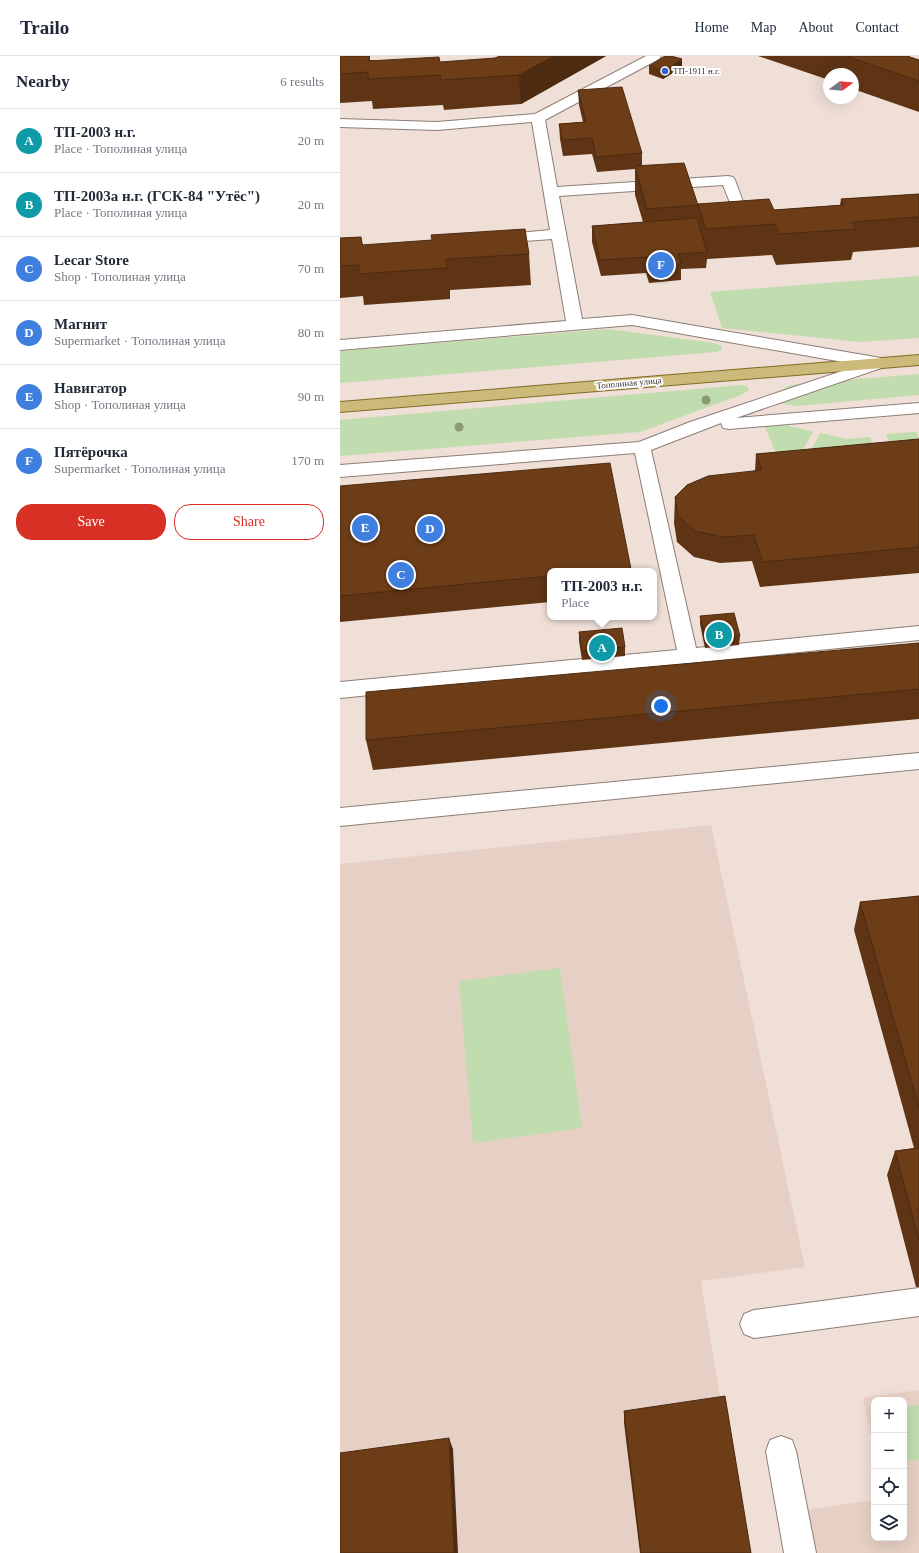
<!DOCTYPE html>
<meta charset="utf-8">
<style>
:root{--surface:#fff;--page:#f2f2f3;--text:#1f2937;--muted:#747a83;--line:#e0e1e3;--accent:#d93025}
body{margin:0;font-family:"Times New Roman",serif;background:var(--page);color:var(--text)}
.controls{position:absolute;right:12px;bottom:12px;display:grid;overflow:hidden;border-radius:8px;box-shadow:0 4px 16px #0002}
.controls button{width:36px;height:36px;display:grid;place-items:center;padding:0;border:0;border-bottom:1px solid var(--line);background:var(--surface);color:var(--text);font:20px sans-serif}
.compass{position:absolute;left:483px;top:12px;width:36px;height:36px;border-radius:50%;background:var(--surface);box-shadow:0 4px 16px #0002;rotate:74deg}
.you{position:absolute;left:321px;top:650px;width:14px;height:14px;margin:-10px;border:3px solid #fff;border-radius:50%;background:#1a73e8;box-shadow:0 0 0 6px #1a73e833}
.badge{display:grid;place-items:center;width:26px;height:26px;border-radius:50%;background:var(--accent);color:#fff;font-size:13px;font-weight:700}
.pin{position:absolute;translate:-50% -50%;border:2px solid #fff;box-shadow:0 1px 4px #0006}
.popup{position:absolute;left:207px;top:512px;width:110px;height:52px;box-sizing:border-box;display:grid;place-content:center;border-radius:8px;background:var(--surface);filter:drop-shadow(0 1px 3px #0005);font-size:13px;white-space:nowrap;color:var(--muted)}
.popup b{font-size:15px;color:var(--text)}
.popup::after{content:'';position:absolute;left:50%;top:100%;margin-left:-8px;border:8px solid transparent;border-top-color:var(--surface)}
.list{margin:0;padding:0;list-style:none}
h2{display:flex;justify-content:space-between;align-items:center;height:52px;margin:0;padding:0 16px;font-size:17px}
h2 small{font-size:13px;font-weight:400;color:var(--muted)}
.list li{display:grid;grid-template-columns:26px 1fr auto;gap:12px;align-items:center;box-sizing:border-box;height:64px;padding:0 16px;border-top:1px solid var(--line)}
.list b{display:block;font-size:15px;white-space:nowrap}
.list p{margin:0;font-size:13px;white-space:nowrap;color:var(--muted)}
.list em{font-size:13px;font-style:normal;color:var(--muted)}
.actions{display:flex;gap:8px;padding:12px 16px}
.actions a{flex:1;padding:9px 0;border:1px solid var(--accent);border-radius:16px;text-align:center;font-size:14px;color:var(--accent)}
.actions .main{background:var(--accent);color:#fff}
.icon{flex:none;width:22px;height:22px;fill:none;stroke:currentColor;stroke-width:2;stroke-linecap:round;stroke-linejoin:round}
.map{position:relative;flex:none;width:579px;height:1497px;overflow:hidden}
header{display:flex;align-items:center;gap:24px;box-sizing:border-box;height:56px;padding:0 20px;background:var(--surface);border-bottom:1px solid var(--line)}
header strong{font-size:19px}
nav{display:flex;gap:22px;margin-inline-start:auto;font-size:14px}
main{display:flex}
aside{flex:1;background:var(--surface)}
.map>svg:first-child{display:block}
.education{fill:#e6d0c5}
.green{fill:#c1dcaf}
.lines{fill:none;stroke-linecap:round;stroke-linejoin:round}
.minor-casing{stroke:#8c7e76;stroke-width:2}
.major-casing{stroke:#816c25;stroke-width:2}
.minor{fill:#fff;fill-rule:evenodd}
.major{fill:#cbba79;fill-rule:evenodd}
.tree{fill:#8d9b70}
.wall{fill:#5e3415}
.shaded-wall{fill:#4c2b11}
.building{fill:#6d3d18;stroke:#4c2b11}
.poi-dot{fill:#395ecf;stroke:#fff;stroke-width:1.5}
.labels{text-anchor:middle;stroke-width:4;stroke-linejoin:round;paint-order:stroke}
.far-poi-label{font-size:9px;fill:#37312d;stroke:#fff;text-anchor:start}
.far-street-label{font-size:9px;fill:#37312d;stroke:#fff}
</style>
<header>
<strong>Trailo</strong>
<nav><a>Home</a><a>Map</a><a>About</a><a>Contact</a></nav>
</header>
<main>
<aside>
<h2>Nearby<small>6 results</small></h2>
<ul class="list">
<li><span class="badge" style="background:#0f9aa8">A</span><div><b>ТП-2003 н.г.</b><p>Place · Тополиная улица</p></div><em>20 m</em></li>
<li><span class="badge" style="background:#0f9aa8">B</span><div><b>ТП-2003а н.г. (ГСК-84 &quot;Утёс&quot;)</b><p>Place · Тополиная улица</p></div><em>20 m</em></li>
<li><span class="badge" style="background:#3f7fe0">C</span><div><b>Lecar Store</b><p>Shop · Тополиная улица</p></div><em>70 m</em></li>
<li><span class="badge" style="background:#3f7fe0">D</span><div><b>Магнит</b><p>Supermarket · Тополиная улица</p></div><em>80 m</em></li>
<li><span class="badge" style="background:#3f7fe0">E</span><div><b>Навигатор</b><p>Shop · Тополиная улица</p></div><em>90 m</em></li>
<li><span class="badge" style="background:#3f7fe0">F</span><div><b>Пятёрочка</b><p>Supermarket · Тополиная улица</p></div><em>170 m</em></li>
</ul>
<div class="actions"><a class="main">Save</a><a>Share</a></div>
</aside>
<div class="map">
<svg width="579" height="1497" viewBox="0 0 579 1497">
<rect width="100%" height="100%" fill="#efdfd6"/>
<g class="education">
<polygon points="371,769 465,1211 361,1225 406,1497 0,1497 0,808"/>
<polygon points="579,1334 579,1497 474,1497 465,1454 534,1444 534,1482 564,1482 564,1344 534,1344 534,1394 523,1342"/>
</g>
<g class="green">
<polygon points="579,220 579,282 520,286 382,272 370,236"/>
<polygon points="268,273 374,287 381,290 382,294 376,296 0,327 0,295"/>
<path d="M 579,318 L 579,339 L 456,350 L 444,348 L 439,345 C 440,332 446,330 457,328 Z"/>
<polygon points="402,329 407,330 409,334 401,339 300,376 0,400 0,364"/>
<polygon points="437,367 473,376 452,412 443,413 424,369"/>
<polygon points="576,376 579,382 579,402 557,404 546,378"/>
<polygon points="480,377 507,383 530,381 541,405 460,414"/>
<polygon points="220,912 242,1072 133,1087 119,925"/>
<polygon points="579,1349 579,1404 564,1406 564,1351"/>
</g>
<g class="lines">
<defs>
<g id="minor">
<polygon points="306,0 321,0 319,3 205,64 217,131 388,120 393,121 395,124 406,154 421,155 423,158 421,161 401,163 396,162 383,129 219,140 242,263 292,259 541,302 547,304 549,307 547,310 396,362 579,347 579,357 389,373 383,372 381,367 311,394 356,592 579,570 579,584 0,642 0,626 337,594 295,397 0,421 0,409 299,386 350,366 520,309 292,269 0,294 0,284 226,265 212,183 157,187 152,186 150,183 152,180 157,179 210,174 192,66 97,74 0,71 0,63 97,66 195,58"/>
<polygon points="579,697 579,713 0,770 0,752"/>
<polygon points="579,1232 579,1260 414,1282 404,1278 400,1268 404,1258 414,1254"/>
<polygon points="441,1380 452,1384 456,1395 476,1497 444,1497 426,1395 430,1384"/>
</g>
<polygon id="major" points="579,299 579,309 0,356 0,346"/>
</defs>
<use href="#minor" class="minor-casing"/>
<use href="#major" class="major-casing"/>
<use href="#minor" class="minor"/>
<use href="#major" class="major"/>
</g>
<g class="tree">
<circle cx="366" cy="344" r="4.5"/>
<circle cx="119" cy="371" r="4.5"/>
</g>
<g class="wall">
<polygon points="0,0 30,0 30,4 100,6 266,0 181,48 104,54 103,49 33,53 32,45 0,47"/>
<polygon points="418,0 567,0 579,4 579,56 513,33 513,18 489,18 489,24"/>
<polygon points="309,10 342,11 323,23 309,18"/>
<polygon points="238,34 302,97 302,110 358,149 434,154 500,149 501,143 579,138 579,191 513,196 511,204 436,209 432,199 367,203 366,212 341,213 341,224 309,227 306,217 261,220 252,186 252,170 303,166 295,139 295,113 257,116 252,98 223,100 220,83 219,68 243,66 239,49"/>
<polygon points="21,181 23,189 189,198 191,229 110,234 110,243 24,249 23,240 0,242 0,182"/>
<polygon points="579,383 579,517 420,531 412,505 380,507 354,501 337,486 334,467 335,441 415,415 416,398"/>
<polygon points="0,430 291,513 291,515 210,515 210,546 0,566"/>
<polygon points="360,560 400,580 399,589 365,592 360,568"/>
<polygon points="239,576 285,591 285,600 242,604 239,585"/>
<polygon points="579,587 579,663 33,714 26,684"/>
<polygon points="579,840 579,1231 576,1231 547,1119 555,1095 574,1092 514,874 520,846"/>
<polygon points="284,1355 411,1497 300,1497 284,1367"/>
</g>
<g class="shaded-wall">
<polygon points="214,0 266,0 181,48 179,19"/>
<polygon points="342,3 342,11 323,23 324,15"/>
<polygon points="106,203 110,243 107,212"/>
<polygon points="109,1382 113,1393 118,1497 114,1497"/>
</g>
<g class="building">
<polygon points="0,0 29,0 29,5 99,1 100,6 155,2 160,0 214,0 179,19 101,24 100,19 28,23 28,16 0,18"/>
<polygon points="325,0 331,0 342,3 324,15 309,10"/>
<polygon points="506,0 567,0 579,4 579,25"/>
<polygon points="282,31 302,97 256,101 252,82 223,84 219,68 246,66 238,34"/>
<polygon points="344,107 358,149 307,153 295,110"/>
<polygon points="579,138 579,161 512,166 516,173 439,178 435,168 366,173 358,148 429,143 434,154 504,149 501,143"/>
<polygon points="357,162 367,196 338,198 341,208 309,211 307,201 260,204 252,170"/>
<polygon points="185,173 189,198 106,203 107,212 19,218 19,209 0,210 0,182 21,181 22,189 92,184 91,179"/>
<polygon points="579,383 579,491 423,506 414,479 382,481 355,475 338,460 335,441 347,429 368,420 422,414 416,398"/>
<polygon points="270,407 291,513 269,515 210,515 210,520 0,540 0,430"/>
<polygon points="394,557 400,580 366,584 360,560"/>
<polygon points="282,572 285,591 242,595 239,576"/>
<polygon points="579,587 579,633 26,684 26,636"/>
<polygon points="579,840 579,1051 520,846"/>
<polygon points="579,1092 579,1184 555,1095"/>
<polygon points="385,1340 411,1497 301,1497 284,1355"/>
<polygon points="109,1382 114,1497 0,1497 0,1397"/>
</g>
<circle class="poi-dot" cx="325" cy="15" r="4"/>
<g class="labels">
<g class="far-poi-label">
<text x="333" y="18">ТП-1911 н.г.</text>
</g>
<g class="far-street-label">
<text transform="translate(289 327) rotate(-5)" y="3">Тополиная улица</text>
</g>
</g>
</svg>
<div class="controls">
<button>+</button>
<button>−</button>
<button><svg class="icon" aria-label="locate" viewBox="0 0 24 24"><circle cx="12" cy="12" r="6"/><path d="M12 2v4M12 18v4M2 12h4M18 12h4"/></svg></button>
<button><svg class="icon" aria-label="layers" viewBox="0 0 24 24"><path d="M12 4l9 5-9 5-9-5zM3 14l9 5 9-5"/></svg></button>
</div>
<svg class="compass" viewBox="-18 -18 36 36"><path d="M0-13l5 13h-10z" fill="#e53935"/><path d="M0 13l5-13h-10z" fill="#747a83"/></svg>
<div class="you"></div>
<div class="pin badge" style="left:262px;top:592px;background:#0f9aa8">A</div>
<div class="popup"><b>ТП-2003 н.г.</b>Place</div>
<div class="pin badge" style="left:379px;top:579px;background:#0f9aa8">B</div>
<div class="pin badge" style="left:61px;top:519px;background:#3f7fe0">C</div>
<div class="pin badge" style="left:90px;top:473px;background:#3f7fe0">D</div>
<div class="pin badge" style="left:25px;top:472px;background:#3f7fe0">E</div>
<div class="pin badge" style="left:321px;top:209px;background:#3f7fe0">F</div>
</div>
</main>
